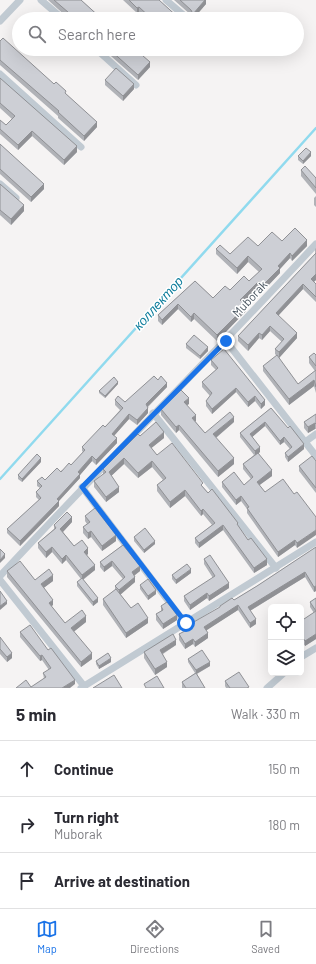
<!DOCTYPE html>
<meta charset="utf-8">
<style>
:root{--surface:#fff;--page:#f2f2f3;--text:#2b2b33;--muted:#7c7c81;--line:#e1e1e2;--accent:#1a73e8}
body{margin:0;font-family:Barlow,sans-serif;background:var(--page);color:var(--text)}
.controls{position:absolute;right:12px;bottom:12px;display:grid;overflow:hidden;border-radius:6px;box-shadow:0 4px 16px #0002}
.controls button{width:36px;height:36px;display:grid;place-items:center;padding:0;border:0;border-bottom:1px solid var(--line);background:var(--surface);color:var(--text);font:20px sans-serif}
.stop{position:absolute;width:12px;height:12px;margin:-9px;border:3px solid #1a73e8;border-radius:50%;background:#fff}
.stop.end{background:#1a73e8;border-color:#fff;box-shadow:0 1px 4px #0008}
.list{margin:0;padding:0;list-style:none}
h2{display:flex;justify-content:space-between;align-items:center;height:52px;margin:0;padding:0 16px;font-size:17px}
h2 small{font-size:13px;font-weight:400;color:var(--muted)}
.list li{display:grid;grid-template-columns:26px 1fr auto;gap:12px;align-items:center;box-sizing:border-box;height:56px;padding:0 16px;border-top:1px solid var(--line)}
.list b{display:block;font-size:15px;white-space:nowrap}
.list p{margin:0;font-size:13px;white-space:nowrap;color:var(--muted)}
.list em{font-size:13px;font-style:normal;color:var(--muted)}
.icon{flex:none;width:22px;height:22px;fill:none;stroke:currentColor;stroke-width:2;stroke-linecap:round;stroke-linejoin:round}
.map{position:relative;flex:none;width:316px;height:688px;overflow:hidden}
.search{position:absolute;background:var(--surface);box-shadow:0 4px 16px #0002;left:12px;right:12px;top:12px;height:44px;display:flex;align-items:center;gap:10px;box-sizing:border-box;padding:0 14px;border-radius:22px;color:var(--muted);font-size:15px}
.sheet{height:220px;background:var(--surface)}
nav{display:flex;justify-content:space-around;align-items:center;box-sizing:border-box;height:56px;border-top:1px solid var(--line);background:var(--surface);font-size:11px;color:var(--muted)}
nav a{display:grid;justify-items:center;gap:2px}
nav .on{color:var(--accent)}
.map>svg:first-child{display:block}
.lines{fill:none;stroke-linecap:round;stroke-linejoin:round}
.stream{stroke:#90daee;stroke-width:2.5}
.street{stroke:#c1cad2;stroke-width:7}
.wall{fill:#b0b2b7}
.shaded-wall{fill:#909195}
.building{fill:#cdcfd5;stroke:#909195}
.route{stroke:#1a73e8;stroke-width:5}
.labels{text-anchor:middle;stroke-width:3;stroke-linejoin:round;paint-order:stroke}
.street-label{font-size:12px;fill:#4a5661;stroke:#fff}
.water-label{font-size:13px;font-style:italic;fill:#0c7c9b;stroke:#fff}
</style>
<div class="map">
<svg width="316" height="688" viewBox="0 0 316 688">
<rect width="100%" height="100%" fill="#f5f3f3"/>
<g class="lines">
<polyline class="stream" points="0,479 316,128"/>
<g class="street">
<polyline points="41,0 63,19"/>
<polyline points="166,0 188,19"/>
<polyline points="0,21 20,0"/>
<polyline points="96,49 136,85"/>
<polyline points="0,74 81,147"/>
<polyline points="0,184 16,198"/>
<polyline points="226,341 316,456"/>
<polyline points="153,413 276,568"/>
<polyline points="305,442 316,434"/>
<polyline points="82,487 185,623"/>
<path d="M 0,576 C 104,464 212,356 316,244"/>
<polyline points="0,580 84,686"/>
<polyline points="301,657 316,648"/>
<polyline points="81,688 316,542"/>
<polyline points="267,688 284,673"/>
</g>
</g>
<g class="wall">
<polygon points="48,0 81,0 102,19 69,19"/>
<polygon points="123,0 159,0 180,19 147,19 139,12 137,13"/>
<polygon points="174,0 206,0 206,4 193,19 191,15"/>
<polygon points="0,41 54,84 66,94 97,127 84,141 58,118 58,116 0,65"/>
<polygon points="103,49 135,49 150,67 138,80"/>
<polygon points="0,78 77,152 64,165 32,136 18,150 0,134 0,120 6,125 12,119 0,108"/>
<polygon points="105,80 134,89 123,101 105,85"/>
<polygon points="0,144 44,189 31,202 0,174"/>
<polygon points="298,156 311,156 303,164 298,160"/>
<polygon points="301,170 316,178 316,194 301,176"/>
<polygon points="0,184 24,211 11,225 0,215"/>
<polygon points="316,196 316,207 314,205 314,198"/>
<polygon points="282,241 307,246 292,261 290,258 280,269 280,273 263,291 259,287 243,303 246,311 217,341 194,319 191,322 178,309 162,325 158,321 158,315 195,281 213,298 249,281 259,272 248,262 237,274 216,254 216,249 230,254 258,246"/>
<polygon points="316,248 316,280 314,282 316,284 316,302 303,289 278,316 297,338 279,358 275,354 275,349 282,342 270,331 262,340 259,338 248,351 238,341 238,336 315,254 315,249"/>
<polygon points="186,344 208,351 200,359 186,348"/>
<polygon points="316,355 316,393 314,386 289,405 263,371 263,366 298,384 315,371 309,363 309,357"/>
<polygon points="211,360 265,405 261,409 255,401 248,407 236,392 212,414 206,406 206,401 210,396 202,387 202,382 216,370 211,365"/>
<polygon points="158,380 167,387 148,407 148,413 137,425 129,419 114,436 117,443 96,465 92,461 80,475 80,478 59,501 59,506 20,546 7,533 7,529 39,500 36,497 36,492 40,488 37,486 37,481 45,480 71,465 83,452 82,451 82,447 105,427 120,410 115,405 115,400 125,402"/>
<polygon points="118,384 105,398 99,393 99,391"/>
<polygon points="189,404 187,405 196,421 195,421 205,433 234,422 216,438 234,464 218,477 179,430 176,433 161,415 161,409"/>
<polygon points="271,408 304,449 288,462 285,457 285,453 290,449 284,442 280,445 265,426 252,437 260,452 258,453 272,476 259,485 265,492 294,494 316,517 297,548 295,545 278,557 247,513 247,509 241,501 236,505 222,487 222,482 244,485 251,479 243,469 243,464 254,455 240,437 240,433"/>
<polygon points="316,414 316,429 315,429 308,433 304,428 304,422"/>
<polygon points="140,436 164,438 151,448 157,455 203,487 238,526 267,565 254,573 223,530 199,548 195,543 195,538 212,525 203,514 201,516 185,496 170,508 157,491 157,485 163,480 152,467 138,478 124,464 111,476 119,492 106,502 94,487 94,481 103,475 103,469"/>
<polygon points="316,461 316,493 299,471 299,466"/>
<polygon points="41,462 22,482 18,479 18,475"/>
<polygon points="85,516 116,541 102,551 91,537 88,539 83,533 83,527 87,524 85,521"/>
<polygon points="72,522 63,532 74,546 88,554 87,555 95,570 83,580 98,602 93,606 77,586 77,582 81,579 66,560 62,564 52,552 46,558 38,548 38,543 54,529 54,525"/>
<polygon points="134,537 155,544 144,553 134,541"/>
<polygon points="123,545 140,571 134,576 135,582 120,594 131,608 148,623 126,638 103,605 103,599 115,590 115,586 123,579 112,566 104,572 100,567 100,562"/>
<polygon points="316,547 316,591 314,592 305,577 250,611 256,624 250,628 238,610 206,630 208,638 195,647 193,644 185,649 179,640 179,634 185,631 185,627 220,608 220,606 234,600 257,586"/>
<polygon points="204,559 229,588 209,601 207,598 190,610 184,601 184,596 213,578 204,564"/>
<polygon points="7,571 35,580 53,581 43,588 53,605 51,606 65,623 86,622 73,632 92,659 81,667 7,577"/>
<polygon points="191,573 176,584 172,579 172,575"/>
<polygon points="140,585 156,594 148,600 140,589"/>
<polygon points="316,598 316,639 305,646 303,643 301,644 301,621 314,613 310,607 310,602"/>
<polygon points="161,606 177,620 163,629 156,620 156,614 161,611"/>
<polygon points="20,632 48,650 75,684 31,687 44,679 43,673 49,670 42,660 40,661 20,637"/>
<polygon points="0,637 12,658 7,662 0,654"/>
<polygon points="176,645 163,654 167,667 155,675 144,658 144,652"/>
<polygon points="188,659 210,666 197,674 205,688 182,688 182,682 195,673 188,662"/>
<polygon points="96,661 111,662 99,669 96,664"/>
<polygon points="225,681 249,688 226,688 225,686"/>
</g>
<g class="shaded-wall">
<polygon points="205,0 206,0 206,4 193,19 193,14"/>
<polygon points="139,7 139,12 137,13 137,8"/>
<polygon points="150,62 150,67 138,80 138,75"/>
<polygon points="134,84 134,89 123,101 123,96"/>
<polygon points="97,122 97,127 84,141 84,136"/>
<polygon points="32,131 32,136 18,150 18,145"/>
<polygon points="77,146 77,152 64,165 64,160"/>
<polygon points="311,152 311,156 303,164 303,161"/>
<polygon points="44,184 44,189 31,202 31,197"/>
<polygon points="24,205 24,211 11,225 11,219"/>
<polygon points="307,240 307,246 292,261 292,256"/>
<polygon points="290,253 290,258 280,269 280,273 263,291 263,285 278,266"/>
<polygon points="248,256 248,262 237,274 237,268"/>
<polygon points="316,274 316,280 311,284 311,279"/>
<polygon points="259,281 259,287 240,306 240,300"/>
<polygon points="303,284 303,289 276,318 276,313"/>
<polygon points="178,304 178,309 162,325 162,320"/>
<polygon points="246,306 246,311 217,341 217,335"/>
<polygon points="194,313 194,319 191,322 191,317"/>
<polygon points="270,326 270,331 262,340 262,335"/>
<polygon points="259,333 259,338 248,351 248,345"/>
<polygon points="297,333 297,338 279,358 279,352"/>
<polygon points="208,347 208,351 200,359 200,356"/>
<polygon points="314,380 314,386 289,405 289,399"/>
<polygon points="118,382 118,384 105,398 105,396"/>
<polygon points="167,383 167,387 146,408 146,404"/>
<polygon points="236,388 236,392 212,414 212,409"/>
<polygon points="255,396 255,401 248,407 248,402"/>
<polygon points="189,398 189,404 184,407 184,402"/>
<polygon points="265,400 265,405 261,409 261,404"/>
<polygon points="148,408 148,413 137,425 137,420"/>
<polygon points="129,414 129,419 112,438 112,434"/>
<polygon points="196,415 196,421 192,424 192,418"/>
<polygon points="234,417 234,422 213,440 213,434"/>
<polygon points="265,422 265,426 250,439 250,434"/>
<polygon points="315,423 315,429 308,433 308,427"/>
<polygon points="179,425 179,430 176,433 176,427"/>
<polygon points="164,432 164,438 149,450 149,445"/>
<polygon points="284,437 284,442 280,445 280,441"/>
<polygon points="117,438 117,443 96,465 96,460"/>
<polygon points="304,444 304,449 288,462 288,457"/>
<polygon points="260,447 260,452 255,456 255,451"/>
<polygon points="92,456 92,461 80,475 80,478 57,503 57,499 78,472"/>
<polygon points="41,458 41,462 22,482 22,479"/>
<polygon points="124,458 124,464 109,478 109,472"/>
<polygon points="234,458 234,464 218,477 218,471"/>
<polygon points="152,461 152,467 138,478 138,473"/>
<polygon points="272,470 272,476 257,487 257,482"/>
<polygon points="119,487 119,492 106,502 106,497"/>
<polygon points="185,490 185,496 170,508 170,502"/>
<polygon points="241,496 241,501 236,505 236,500"/>
<polygon points="59,501 59,506 20,546 20,541"/>
<polygon points="203,509 203,514 201,516 201,511"/>
<polygon points="72,517 72,522 60,535 60,529"/>
<polygon points="223,525 223,530 199,548 199,543"/>
<polygon points="316,530 316,535 297,548 297,543"/>
<polygon points="91,531 91,537 88,539 88,533"/>
<polygon points="116,535 116,541 102,551 102,546"/>
<polygon points="295,540 295,545 278,557 278,552"/>
<polygon points="155,541 155,544 144,553 144,550"/>
<polygon points="52,547 52,552 46,558 46,552"/>
<polygon points="88,548 88,554 84,557 84,552"/>
<polygon points="5,554 5,558 0,563 0,560"/>
<polygon points="66,555 66,560 62,564 62,559"/>
<polygon points="267,559 267,565 254,573 254,568"/>
<polygon points="112,561 112,566 104,572 104,567"/>
<polygon points="95,565 95,570 82,580 82,575"/>
<polygon points="140,566 140,571 132,577 132,572"/>
<polygon points="191,569 191,573 176,584 176,580"/>
<polygon points="305,572 305,577 248,612 248,607"/>
<polygon points="53,575 53,581 41,590 41,584"/>
<polygon points="135,577 135,582 119,596 119,590"/>
<polygon points="229,583 229,588 209,601 209,596"/>
<polygon points="316,586 316,591 314,592 314,587"/>
<polygon points="156,590 156,594 148,600 148,596"/>
<polygon points="207,593 207,598 190,610 190,605"/>
<polygon points="98,598 98,602 93,606 93,602"/>
<polygon points="53,600 53,605 49,608 49,603"/>
<polygon points="7,601 7,604 0,610 0,606"/>
<polygon points="238,605 238,610 204,632 204,627"/>
<polygon points="177,615 177,620 163,629 163,624"/>
<polygon points="86,616 86,622 71,634 71,628"/>
<polygon points="148,618 148,623 126,638 126,633"/>
<polygon points="256,619 256,624 250,628 250,623"/>
<polygon points="208,633 208,638 195,647 195,642"/>
<polygon points="316,634 316,639 305,646 305,641"/>
<polygon points="303,638 303,643 301,644 301,639"/>
<polygon points="193,639 193,644 185,649 185,644"/>
<polygon points="176,640 176,645 160,655 160,650"/>
<polygon points="12,653 12,658 7,662 7,657"/>
<polygon points="92,653 92,659 81,667 81,662"/>
<polygon points="42,655 42,660 40,661 40,656"/>
<polygon points="111,658 111,662 99,669 99,666"/>
<polygon points="167,662 167,667 155,675 155,669"/>
<polygon points="210,662 210,666 196,674 196,670"/>
<polygon points="75,680 75,684 70,688 62,688"/>
</g>
<g class="building">
<polygon points="54,0 81,0 102,19 76,19"/>
<polygon points="129,0 159,0 180,19 152,19 139,7 137,8"/>
<polygon points="180,0 205,0 193,14 191,10"/>
<polygon points="3,38 54,84 56,82 66,91 65,93 97,122 84,136 58,112 59,111 0,60 0,41"/>
<polygon points="109,49 135,49 150,62 138,75"/>
<polygon points="116,68 134,84 123,96 105,80"/>
<polygon points="0,78 77,146 64,160 32,131 18,145 0,129 0,120 6,125 15,116 0,103"/>
<polygon points="0,144 44,184 31,197 0,169"/>
<polygon points="306,148 311,152 303,161 298,156"/>
<polygon points="305,166 316,178 316,188 301,170"/>
<polygon points="0,184 24,205 11,219 0,210"/>
<polygon points="295,228 307,240 292,256 290,253 278,266 280,268 263,285 259,281 240,300 246,306 217,335 194,313 191,317 178,304 162,320 158,315 195,281 213,298 225,286 230,290 244,276 249,281 262,269 248,256 237,268 216,249 220,245 230,254 248,237 258,246 272,232 282,241"/>
<polygon points="316,253 316,274 311,279 316,284 316,297 303,284 276,313 297,333 279,352 275,349 284,339 270,326 262,335 259,333 248,345 238,336"/>
<polygon points="194,335 208,347 200,356 186,344"/>
<polygon points="224,349 265,400 261,404 255,396 248,402 236,388 212,409 206,401 212,393 202,382 218,368 211,360"/>
<polygon points="314,353 316,355 316,366 309,357"/>
<polygon points="277,355 298,384 316,370 316,387 314,380 289,399 263,366"/>
<polygon points="154,376 158,380 161,376 167,383 146,404 148,408 137,420 129,414 112,434 117,438 96,460 92,456 78,472 80,474 57,499 59,501 20,541 7,529 41,498 36,492 42,486 37,481 42,477 45,480 57,468 61,472 69,463 71,465 85,450 82,447 103,425 105,427 123,408 115,400 118,396 125,402"/>
<polygon points="114,377 118,382 105,396 99,391"/>
<polygon points="181,390 189,398 184,402 196,415 192,418 205,433 230,412 234,417 213,434 234,458 218,471 179,425 176,427 161,409"/>
<polygon points="271,408 288,428 290,426 304,444 288,457 285,453 292,447 284,437 280,441 265,422 250,434 260,447 255,451 240,433"/>
<polygon points="316,414 316,424 315,423 308,427 304,422"/>
<polygon points="156,422 164,432 149,445 157,455 172,443 203,483 201,485 208,493 212,489 238,523 237,524 248,540 251,538 267,559 254,568 223,525 199,543 195,538 215,523 203,509 201,511 185,490 170,502 157,485 166,478 152,461 138,473 124,458 109,472 119,487 106,497 94,481 106,472 103,469 138,434 140,436"/>
<polygon points="258,453 272,470 257,482 265,492 283,479 294,494 297,492 316,517 316,530 297,543 295,540 278,552 247,508 249,507 241,496 236,500 222,482 234,472 244,485 253,477 243,464"/>
<polygon points="37,454 41,458 22,479 18,475"/>
<polygon points="312,456 316,461 316,488 299,466"/>
<polygon points="95,508 116,535 102,546 91,531 88,533 83,527 90,522 85,516"/>
<polygon points="67,512 72,517 60,529 74,546 82,540 88,548 84,552 95,565 82,575 66,555 62,559 52,547 46,552 38,543 56,528 54,525"/>
<polygon points="145,528 155,541 144,550 134,537"/>
<polygon points="123,545 140,566 132,572 135,577 119,590 115,586 125,577 112,561 104,567 100,562"/>
<polygon points="316,547 316,586 314,587 305,572 248,607 256,619 250,623 238,605 204,627 208,633 195,642 193,639 185,644 179,634 187,630 185,627 220,607 220,606 232,598 234,600 257,586"/>
<polygon points="0,549 5,554 0,560"/>
<polygon points="210,555 229,583 209,596 207,593 190,605 184,596 215,576 204,559"/>
<polygon points="20,561 35,580 49,569 53,575 41,584 53,600 49,603 65,623 82,610 86,616 71,628 92,653 81,662 7,571"/>
<polygon points="187,564 191,569 176,580 172,575"/>
<polygon points="82,578 98,598 93,602 77,582"/>
<polygon points="148,579 156,590 148,596 140,585"/>
<polygon points="116,589 131,608 138,603 148,618 126,633 103,599"/>
<polygon points="0,591 7,601 0,606"/>
<polygon points="316,598 316,634 305,641 303,638 301,639 301,621 316,611 310,602"/>
<polygon points="167,602 177,615 163,624 156,614 163,610 161,606"/>
<polygon points="30,625 48,650 51,648 75,680 62,688 16,688 26,680 31,687 46,677 43,673 51,668 42,655 40,656 20,632"/>
<polygon points="173,634 176,640 160,650 167,662 155,669 144,652"/>
<polygon points="0,637 12,653 7,657 0,649"/>
<polygon points="202,650 210,662 196,670 188,659"/>
<polygon points="108,653 111,658 99,666 96,661"/>
<polygon points="239,672 249,687 247,688 230,688 225,681"/>
<polygon points="196,673 205,688 186,688 182,682"/>
<polygon points="114,675 122,688 93,688"/>
<polygon points="157,676 164,688 146,688 144,684"/>
</g>
<g class="lines">
<polyline class="route" points="186,623 82,487 226,341"/>
</g>
<g class="labels">
<g class="street-label">
<text transform="translate(250 299) rotate(-47)" y="4">Muborak</text>
</g>
<g class="water-label">
<text transform="translate(158 303) rotate(-48)" y="5">коллектор</text>
</g>
</g>
</svg>
<div class="controls">
<button><svg class="icon" aria-label="locate" viewBox="0 0 24 24"><circle cx="12" cy="12" r="6"/><path d="M12 2v4M12 18v4M2 12h4M18 12h4"/></svg></button>
<button><svg class="icon" aria-label="layers" viewBox="0 0 24 24"><path d="M12 4l9 5-9 5-9-5zM3 14l9 5 9-5"/></svg></button>
</div>
<div class="stop" style="left:186px;top:623px"></div>
<div class="stop end" style="left:226px;top:341px"></div>
<div class="search"><svg class="icon" aria-label="search" viewBox="0 0 24 24"><circle cx="10" cy="10" r="6"/><path d="M15 15l6 6"/></svg>Search here</div>
</div>
<section class="sheet">
<h2>5 min<small>Walk · 330 m</small></h2>
<ul class="list">
<li><svg class="icon" aria-label="ahead" viewBox="0 0 24 24"><path d="M12 20V5M6 11l6-6 6 6"/></svg><div><b>Continue</b></div><em>150 m</em></li>
<li><svg class="icon" aria-label="right" viewBox="0 0 24 24"><path d="M7 20v-9h11M14 6l5 5-5 5"/></svg><div><b>Turn right</b><p>Muborak</p></div><em>180 m</em></li>
<li><svg class="icon" aria-label="arrive" viewBox="0 0 24 24"><path d="M6 21V4h12l-3 4 3 4H6"/></svg><div><b>Arrive at destination</b></div></li>
</ul>
</section>
<nav>
<a class="on"><svg class="icon" aria-label="map" viewBox="0 0 24 24"><path d="M3 6l6-2 6 2 6-2v14l-6 2-6-2-6 2zM9 4v14M15 6v14"/></svg>Map</a>
<a><svg class="icon" aria-label="directions" viewBox="0 0 24 24"><path d="M12 3l9 9-9 9-9-9zM9 14v-3h6M13 9l2 2-2 2"/></svg>Directions</a>
<a><svg class="icon" aria-label="saved" viewBox="0 0 24 24"><path d="M7 4h10v16l-5-4-5 4z"/></svg>Saved</a>
</nav>
